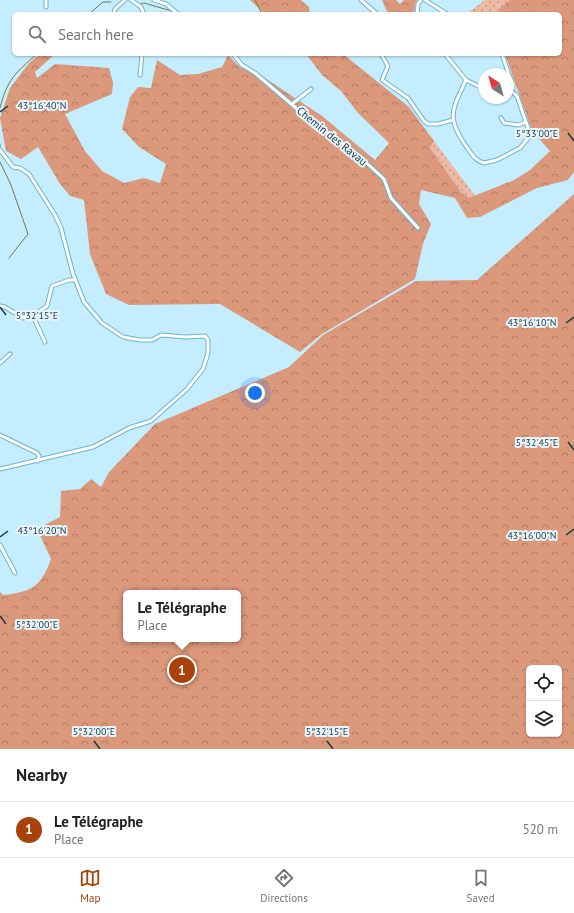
<!DOCTYPE html>
<meta charset="utf-8">
<style>
:root{--surface:#fff;--page:#f6f6f6;--text:#202124;--muted:#757577;--line:#e0e0e0;--accent:#a6420a}
body{margin:0;font-family:"PT Sans",sans-serif;background:var(--page);color:var(--text)}
.controls{position:absolute;right:12px;bottom:12px;display:grid;overflow:hidden;border-radius:6px;box-shadow:0 1px 3px #0004}
.controls button{width:36px;height:36px;display:grid;place-items:center;padding:0;border:0;border-bottom:1px solid var(--line);background:var(--surface);color:var(--text);font:20px sans-serif}
.compass{position:absolute;left:478px;top:68px;width:36px;height:36px;border-radius:50%;background:var(--surface);box-shadow:0 1px 3px #0004;rotate:323deg}
.you{position:absolute;left:255px;top:393px;width:14px;height:14px;margin:-10px;border:3px solid #fff;border-radius:50%;background:#1a73e8;box-shadow:0 0 0 6px #1a73e833}
.badge{display:grid;place-items:center;width:26px;height:26px;border-radius:50%;background:var(--accent);color:#fff;font-size:13px;font-weight:700}
.pin{position:absolute;translate:-50% -50%;border:2px solid #fff;box-shadow:0 1px 4px #0006}
.popup{position:absolute;left:123px;top:590px;width:118px;height:52px;box-sizing:border-box;display:grid;place-content:center;border-radius:6px;background:var(--surface);filter:drop-shadow(0 1px 3px #0005);font-size:13px;white-space:nowrap;color:var(--muted)}
.popup b{font-size:15px;color:var(--text)}
.popup::after{content:'';position:absolute;left:50%;top:100%;margin-left:-8px;border:8px solid transparent;border-top-color:var(--surface)}
.list{margin:0;padding:0;list-style:none}
h2{display:flex;justify-content:space-between;align-items:center;height:52px;margin:0;padding:0 16px;font-size:17px}
h2 small{font-size:13px;font-weight:400;color:var(--muted)}
.list li{display:grid;grid-template-columns:26px 1fr auto;gap:12px;align-items:center;box-sizing:border-box;height:56px;padding:0 16px;border-top:1px solid var(--line)}
.list b{display:block;font-size:15px;white-space:nowrap}
.list p{margin:0;font-size:13px;white-space:nowrap;color:var(--muted)}
.list em{font-size:13px;font-style:normal;color:var(--muted)}
.icon{flex:none;width:22px;height:22px;fill:none;stroke:currentColor;stroke-width:2;stroke-linecap:round;stroke-linejoin:round}
.map{position:relative;flex:none;width:574px;height:749px;overflow:hidden}
.search{position:absolute;background:var(--surface);box-shadow:0 1px 3px #0004;left:12px;right:12px;top:12px;height:44px;display:flex;align-items:center;gap:10px;box-sizing:border-box;padding:0 14px;border-radius:6px;color:var(--muted);font-size:15px}
.sheet{height:108px;background:var(--surface)}
nav{display:flex;justify-content:space-around;align-items:center;box-sizing:border-box;height:56px;border-top:1px solid var(--line);background:var(--surface);font-size:11px;color:var(--muted)}
nav a{display:grid;justify-items:center;gap:2px}
nav .on{color:var(--accent)}
.map>svg:first-child{display:block}
.grass{fill:url(#grass-dots)}
.forest{fill:url(#forest-crowns);fill-rule:evenodd}
.lines{fill:none;stroke-linecap:round;stroke-linejoin:round}
.stream{stroke:#737849;stroke-width:1}
.minor-casing{stroke:#6ab3ce;stroke-width:5}
.minor{stroke:#fff;stroke-width:3}
.ticks{fill:none;stroke:#1b3a45;stroke-width:1.5}
.labels{text-anchor:middle;stroke-width:4;stroke-linejoin:round;paint-order:stroke}
.street-label{font-size:11px;fill:#1b3a45;stroke:#e8f6fc}
.ticks-label{font-size:10px;text-anchor:middle;fill:#1b3a45;stroke:#e8f6fc;stroke-width:4;stroke-linejoin:round;paint-order:stroke}
</style>
<div class="map">
<svg width="574" height="749" viewBox="0 0 574 749">
<defs>
<pattern id="grass-dots" width="8" height="8" patternUnits="userSpaceOnUse"><rect width="8" height="8" fill="#edbaa4"/><path d="M2 2h.1M6 6h.1" fill="none" stroke="#bf9887" stroke-width="1.8" stroke-linecap="round"/></pattern>
<pattern id="forest-crowns" width="20" height="18" patternUnits="userSpaceOnUse"><rect width="20" height="18" fill="#dc987b"/><path d="M2 6a3 3 0 1 1 6 0M12 15a3 3 0 1 1 6 0" fill="none" stroke="#b27d67"/></pattern>
</defs>
<rect width="100%" height="100%" fill="#c4eeff"/>
<g class="grass">
<polygon points="485,0 510,0 500,8 497,14 466,14"/>
<polygon points="434,141 476,197 469,198 461,192 430,148"/>
</g>
<g class="forest">
<polygon points="250,0 301,0 309,7 310,14 286,13 265,14"/>
<polygon points="382,0 396,0 400,4 404,0 417,0 415,4 414,14 388,14"/>
<polygon points="510,0 574,0 574,172 568,180 537,188 480,217 467,218 455,198 421,190 419,204 431,224 423,244 415,279 322,334 300,352 220,304 129,305 106,294 90,254 84,200 70,196 60,184 38,147 21,159 6,151 0,118 10,88 29,63 40,54 54,55 35,72 37,78 55,64 109,68 113,82 112,94 65,114 85,151 102,171 124,183 144,178 160,183 166,164 139,147 122,129 130,97 138,87 151,88 157,60 180,75 198,74 222,67 228,55 240,67 265,78 322,116 375,160 389,143 358,113 341,91 322,75 306,54 334,54 338,57 343,54 409,107 434,141 430,148 461,192 469,198 514,180 530,170 550,151 532,131 505,54 560,54 560,14 497,14 500,8"/>
<path d="M 574,194 L 574,749 L 0,749 L 0,592 L 3,595 C 31,592 41,587 51,559 L 37,529 L 60,517 L 61,491 L 80,489 L 91,479 L 101,487 L 109,472 L 155,424 L 289,367 L 323,335 L 416,281 L 477,280 ZM 126,593 L 238,593 L 238,639 L 126,639 ZM 529,668 L 559,668 L 559,734 L 529,734 Z"/>
</g>
<g class="lines">
<g class="stream">
<polyline points="255,0 262,14"/>
<polyline points="141,4 144,3 175,12"/>
<polyline points="89,14 103,2 111,2"/>
<polyline points="182,14 184,14"/>
<path d="M 0,108 C 7,80 15,73 37,54"/>
<polyline points="0,144 0,148"/>
<polyline points="0,162 11,185 28,234 9,258"/>
</g>
<defs>
<g id="minor">
<polyline points="131,0 141,7 144,14"/>
<polyline points="154,0 166,4 178,14"/>
<polyline points="361,0 377,14"/>
<polyline points="425,0 447,14"/>
<polyline points="46,7 46,0"/>
<polyline points="114,14 115,9 125,0"/>
<polyline points="417,14 418,4 421,0"/>
<polyline points="233,54 242,65 255,73 303,114 358,155 384,179 391,198 418,228"/>
<polyline points="381,54 388,66 382,80 408,98 424,121 428,124 438,124 453,120"/>
<polyline points="445,54 466,80 484,89"/>
<polyline points="502,54 511,81 510,90"/>
<polyline points="140,75 142,54"/>
<path d="M 466,80 C 452,110 446,117 466,146 C 471,153 475,161 484,163 L 497,160 L 520,148 L 529,137 L 529,131 L 517,96 L 510,90"/>
<polyline points="292,104 311,89"/>
<polyline points="501,118 504,123 518,125 526,122"/>
<polyline points="0,150 13,167 20,168 29,174 55,215 61,228 73,274 84,302 102,323 123,337 140,340 152,340 161,335 186,337 205,336 208,340 208,353 203,369 187,389 151,421 129,428 93,447 0,469"/>
<polyline points="0,306 5,307 23,318 33,316 47,306 52,286 69,280 75,280"/>
<polyline points="33,316 45,342"/>
<polyline points="0,363 10,354"/>
<polyline points="0,435 37,453 39,456 38,461"/>
<polyline points="0,545 15,573"/>
</g>
</defs>
<use href="#minor" class="minor-casing"/>
<use href="#minor" class="minor"/>
</g>
<path class="ticks" d="M 0,112 L 8,106M 568,133 L 574,141M 0,307 L 6,315M 566,323 L 574,317M 568,442 L 574,450M 566,535 L 574,529M 0,537 L 8,531M 0,616 L 6,624M 94,741 L 100,749M 327,741 L 333,749"/>
<g class="labels">
<g class="street-label">
<text transform="translate(332 136) rotate(39)" y="4">Chemin des Ravau</text>
</g>
</g>
<g class="ticks-label">
<text x="42" y="109">43°16'40"N</text>
<text x="537" y="137">5°33'00"E</text>
<text x="37" y="319">5°32'15"E</text>
<text x="532" y="326">43°16'10"N</text>
<text x="537" y="446">5°32'45"E</text>
<text x="42" y="534">43°16'20"N</text>
<text x="532" y="539">43°16'00"N</text>
<text x="37" y="628">5°32'00"E</text>
<text x="94" y="735">5°32'00"E</text>
<text x="327" y="735">5°32'15"E</text>
</g>
</svg>
<div class="controls">
<button><svg class="icon" aria-label="locate" viewBox="0 0 24 24"><circle cx="12" cy="12" r="6"/><path d="M12 2v4M12 18v4M2 12h4M18 12h4"/></svg></button>
<button><svg class="icon" aria-label="layers" viewBox="0 0 24 24"><path d="M12 4l9 5-9 5-9-5zM3 14l9 5 9-5"/></svg></button>
</div>
<svg class="compass" viewBox="-18 -18 36 36"><path d="M0-13l5 13h-10z" fill="#e53935"/><path d="M0 13l5-13h-10z" fill="#757577"/></svg>
<div class="you"></div>
<div class="pin badge" style="left:182px;top:670px">1</div>
<div class="popup"><b>Le Télégraphe</b>Place</div>
<div class="search"><svg class="icon" aria-label="search" viewBox="0 0 24 24"><circle cx="10" cy="10" r="6"/><path d="M15 15l6 6"/></svg>Search here</div>
</div>
<section class="sheet">
<h2>Nearby<small></small></h2>
<ul class="list">
<li><span class="badge">1</span><div><b>Le Télégraphe</b><p>Place</p></div><em>520 m</em></li>
</ul>
</section>
<nav>
<a class="on"><svg class="icon" aria-label="map" viewBox="0 0 24 24"><path d="M3 6l6-2 6 2 6-2v14l-6 2-6-2-6 2zM9 4v14M15 6v14"/></svg>Map</a>
<a><svg class="icon" aria-label="directions" viewBox="0 0 24 24"><path d="M12 3l9 9-9 9-9-9zM9 14v-3h6M13 9l2 2-2 2"/></svg>Directions</a>
<a><svg class="icon" aria-label="saved" viewBox="0 0 24 24"><path d="M7 4h10v16l-5-4-5 4z"/></svg>Saved</a>
</nav>
